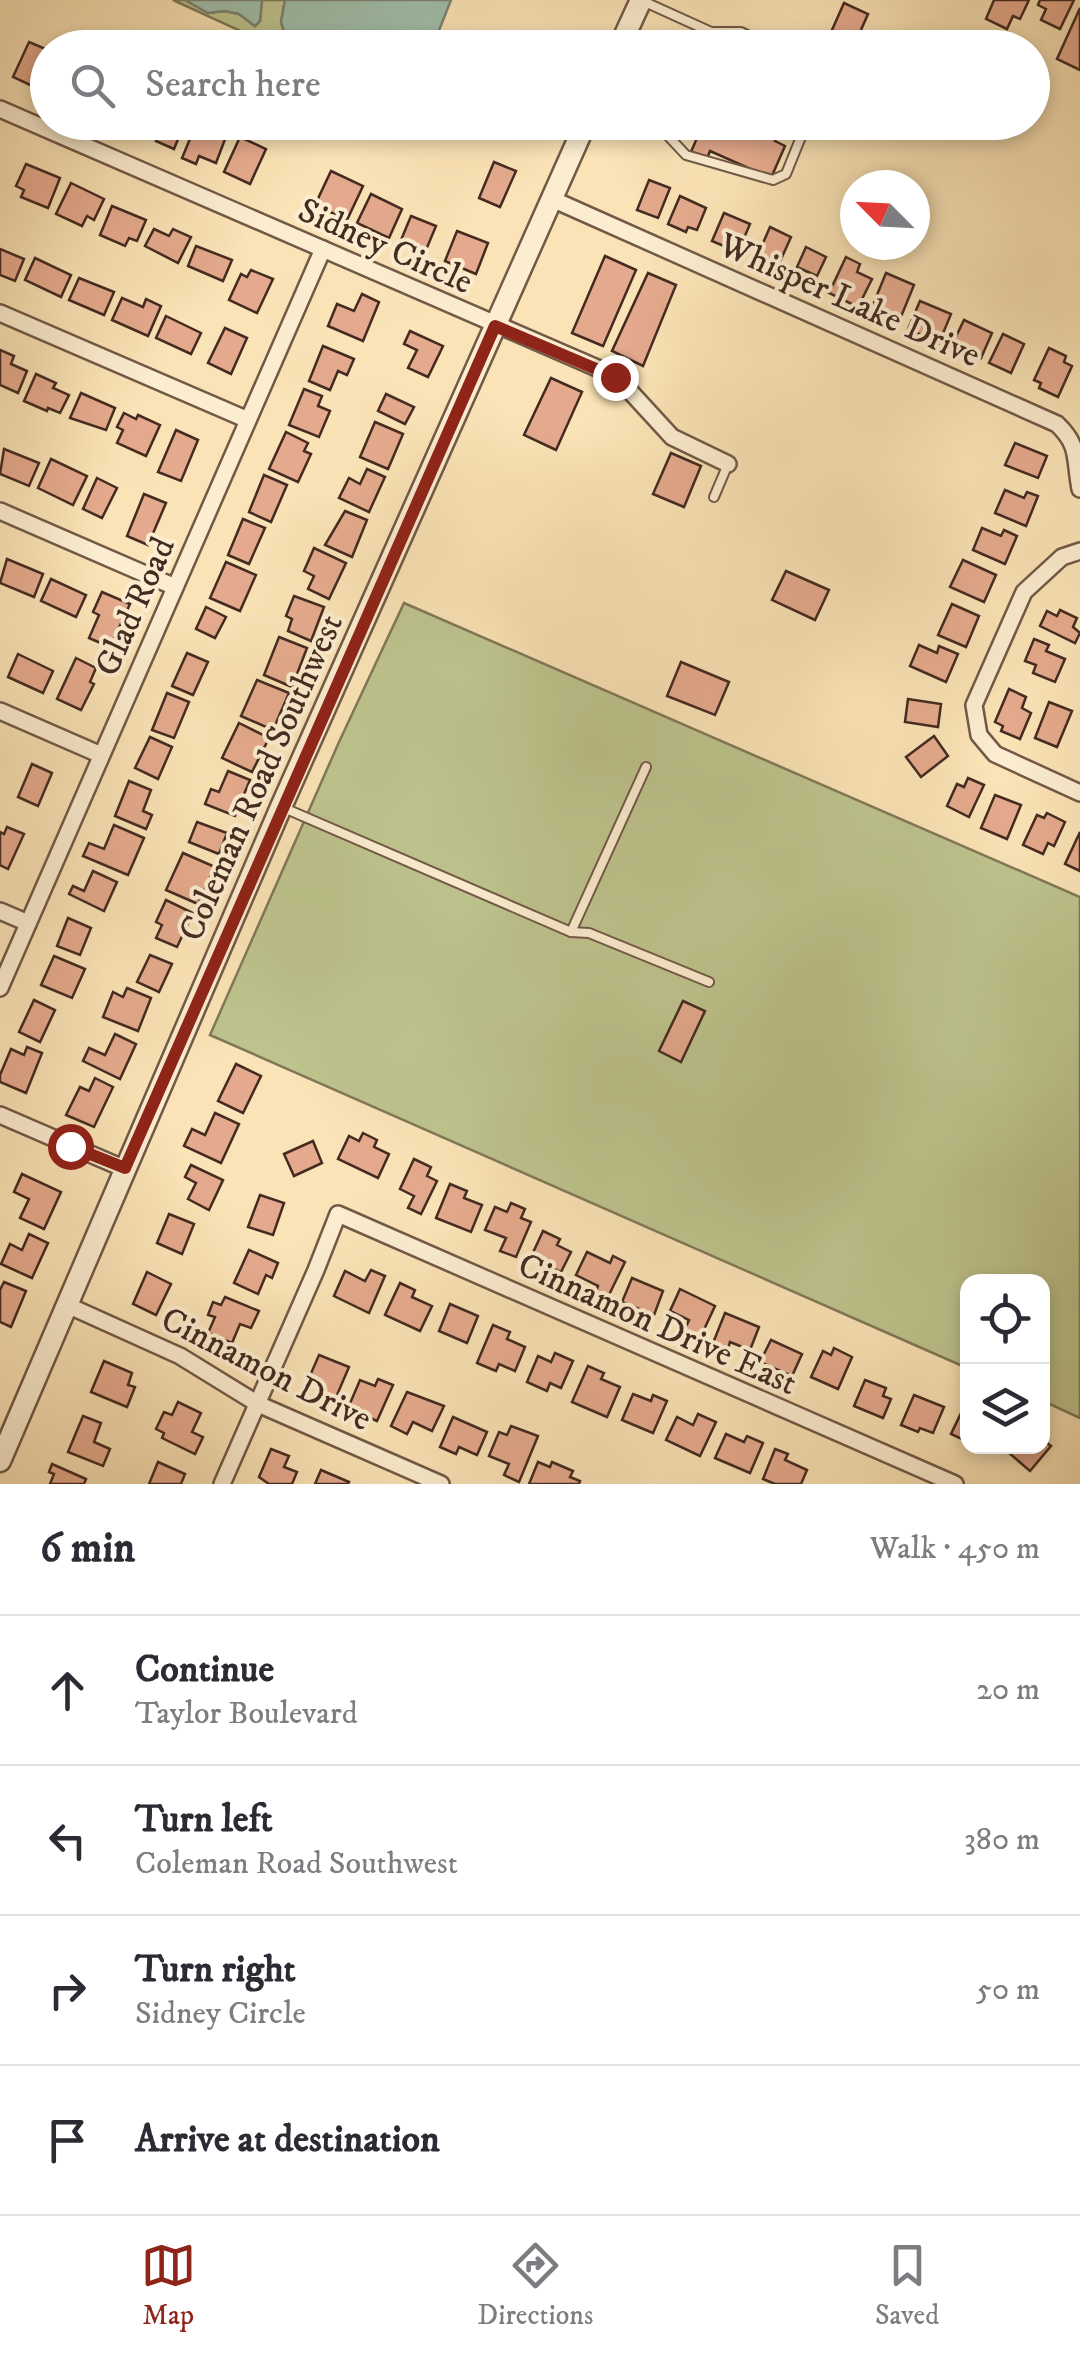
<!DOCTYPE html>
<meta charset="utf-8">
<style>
:root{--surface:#fff;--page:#f7f7f7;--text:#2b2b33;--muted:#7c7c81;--line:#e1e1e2;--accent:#8f2418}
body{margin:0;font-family:"IM FELL DW Pica",serif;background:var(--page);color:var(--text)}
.controls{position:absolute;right:30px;bottom:30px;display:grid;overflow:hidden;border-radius:20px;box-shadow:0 5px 15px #0003}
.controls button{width:90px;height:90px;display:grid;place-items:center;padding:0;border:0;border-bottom:2px solid var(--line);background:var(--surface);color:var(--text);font:50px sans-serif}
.compass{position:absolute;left:840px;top:170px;width:90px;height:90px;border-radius:50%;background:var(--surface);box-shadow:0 5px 15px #0003;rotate:294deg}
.stop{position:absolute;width:30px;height:30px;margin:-22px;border:8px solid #8f2418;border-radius:50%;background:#fff}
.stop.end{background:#8f2418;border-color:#fff;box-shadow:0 2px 10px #0008}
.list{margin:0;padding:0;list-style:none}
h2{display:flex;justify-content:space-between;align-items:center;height:130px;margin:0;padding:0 40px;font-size:42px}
h2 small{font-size:32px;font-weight:400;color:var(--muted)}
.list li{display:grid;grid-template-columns:65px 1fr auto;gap:30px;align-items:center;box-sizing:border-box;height:150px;padding:0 40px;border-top:2px solid var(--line)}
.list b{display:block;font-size:38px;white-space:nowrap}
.list p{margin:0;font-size:32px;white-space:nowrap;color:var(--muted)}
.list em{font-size:32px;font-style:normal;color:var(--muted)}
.icon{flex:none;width:55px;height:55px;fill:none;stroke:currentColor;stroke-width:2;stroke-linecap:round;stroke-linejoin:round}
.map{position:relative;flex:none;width:1080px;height:1484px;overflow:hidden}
.search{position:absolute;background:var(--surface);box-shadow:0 5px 15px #0003;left:30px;right:30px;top:30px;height:110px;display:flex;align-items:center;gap:25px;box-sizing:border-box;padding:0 35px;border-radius:55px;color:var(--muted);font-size:38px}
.sheet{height:730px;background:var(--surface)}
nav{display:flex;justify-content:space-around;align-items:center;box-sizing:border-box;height:140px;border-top:2px solid var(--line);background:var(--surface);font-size:28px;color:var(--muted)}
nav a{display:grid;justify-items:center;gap:5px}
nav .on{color:var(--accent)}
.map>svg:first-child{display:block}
.green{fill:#bec48e;stroke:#817858;stroke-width:2.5}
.water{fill:#9fbeaa;stroke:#7b8373;stroke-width:2.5}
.building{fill:#e5aa8d;stroke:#442b21;stroke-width:2.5}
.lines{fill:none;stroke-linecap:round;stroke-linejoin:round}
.service-casing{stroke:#725946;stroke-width:12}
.minor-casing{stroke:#725946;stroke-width:20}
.tertiary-casing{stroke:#725946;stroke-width:25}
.service{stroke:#fcedd0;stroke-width:8}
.minor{stroke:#fcedd0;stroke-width:15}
.tertiary{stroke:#fcedd0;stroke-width:20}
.route{stroke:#8f2418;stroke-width:12}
.labels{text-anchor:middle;stroke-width:8;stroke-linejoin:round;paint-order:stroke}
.street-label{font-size:35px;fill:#442b21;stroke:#fcedd0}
</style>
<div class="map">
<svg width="1080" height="1484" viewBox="0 0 1080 1484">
<rect width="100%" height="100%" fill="#fae3b6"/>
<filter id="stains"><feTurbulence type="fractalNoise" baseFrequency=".002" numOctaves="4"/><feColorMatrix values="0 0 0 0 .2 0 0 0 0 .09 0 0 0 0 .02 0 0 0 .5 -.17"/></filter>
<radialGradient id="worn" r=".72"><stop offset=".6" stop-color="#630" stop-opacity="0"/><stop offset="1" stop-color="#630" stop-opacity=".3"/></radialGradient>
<g class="green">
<polygon points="173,0 185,0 208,13 225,11 239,14 255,26 260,21 262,0 285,0 281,22 289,47 275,47"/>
<polygon points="404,603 1080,897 1080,1418 1043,1401 1042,1282 968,1282 967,1368 210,1035 339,742"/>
</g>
<g class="water">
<polygon points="185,0 262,0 260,21 255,26 239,14 225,11 208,13"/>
<polygon points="285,0 451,0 432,48 289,47 281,22"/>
</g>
<g class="building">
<polygon points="994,0 1029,0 1020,19 1013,16 1007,29 986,19"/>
<polygon points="1040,0 1074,0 1060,29 1041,20 1046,9 1038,5"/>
<polygon points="844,3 868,14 853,48 824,48"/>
<polygon points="1080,8 1080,70 1057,59"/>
<polygon points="29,42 48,50 48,77 41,90 13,77"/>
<polygon points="164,122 185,122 174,149 156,141"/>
<polygon points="197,122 212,122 211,127 227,134 216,163 199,156 196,164 182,158"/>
<polygon points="704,122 783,122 775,141 785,146 771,178 710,151 706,161 690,154"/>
<polygon points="240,137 266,149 250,184 224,172"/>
<polygon points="494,162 516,171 500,207 479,198"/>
<polygon points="26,164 60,178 48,208 21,197 24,190 16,186"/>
<polygon points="331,171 363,186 347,220 315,205"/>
<polygon points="649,180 670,188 658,218 637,210"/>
<polygon points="71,183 104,199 94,220 87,216 82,226 56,214"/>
<polygon points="371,194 402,209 389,238 357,223"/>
<polygon points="680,196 706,208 697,230 688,227 686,232 668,224"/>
<polygon points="112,206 146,220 137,241 129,238 125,246 100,235"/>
<polygon points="724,213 750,224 738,252 712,241"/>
<polygon points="411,216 436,226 426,250 401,240"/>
<polygon points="770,227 791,237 778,266 757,257"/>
<polygon points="154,229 169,236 173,229 191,237 178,263 145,246"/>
<polygon points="457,231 488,243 476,274 445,261"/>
<polygon points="196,246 232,260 223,281 188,266"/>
<polygon points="806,247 826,257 817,276 797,267"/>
<polygon points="0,249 24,259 15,281 0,275"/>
<polygon points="605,256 636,270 603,346 572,333"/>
<polygon points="846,257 860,264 857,272 872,279 858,307 829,293"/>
<polygon points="35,258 71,275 61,297 25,280"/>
<polygon points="251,270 273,279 257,313 229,300 241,274 247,277"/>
<polygon points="648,273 676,285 643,366 612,351"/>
<polygon points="886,273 914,285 898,324 870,312"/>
<polygon points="79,278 114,292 104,315 69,300"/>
<polygon points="362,294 379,302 363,341 328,326 337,304 354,311"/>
<polygon points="122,298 143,307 146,299 161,306 148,336 112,320"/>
<polygon points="920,301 951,314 939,343 908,329"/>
<polygon points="166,316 201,333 191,354 156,338"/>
<polygon points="964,320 992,333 981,358 952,345"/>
<polygon points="225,328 247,338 231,374 208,363"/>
<polygon points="410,331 443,346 428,377 408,368 417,350 404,344"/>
<polygon points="1003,334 1024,344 1011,373 989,363"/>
<polygon points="323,346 354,359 347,375 338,371 330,390 309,381"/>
<polygon points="1049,348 1066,356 1064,362 1072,366 1058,397 1039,388 1041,383 1034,380"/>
<polygon points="0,350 14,356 11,364 27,371 18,393 0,385"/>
<polygon points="36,374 56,383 53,388 69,395 60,413 48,408 47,411 24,401"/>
<polygon points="551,378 582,392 556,450 524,435"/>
<polygon points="304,389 322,396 318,406 330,411 319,437 289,425"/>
<polygon points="81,393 115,408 106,430 70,418"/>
<polygon points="386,394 414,407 405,424 378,411"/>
<polygon points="124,413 136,419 138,415 160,425 146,456 117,443 123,430 117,427"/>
<polygon points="375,422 403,434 388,469 360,457"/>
<polygon points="176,430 198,440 181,481 158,472"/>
<polygon points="286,432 308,443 304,451 311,454 298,482 269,469"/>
<polygon points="1015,443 1047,456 1038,478 1005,465"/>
<polygon points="4,449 39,463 29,486 0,474"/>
<polygon points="671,453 701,466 684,507 653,494"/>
<polygon points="51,459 87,476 73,505 38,488"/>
<polygon points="367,469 385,477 369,512 339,498 349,478 360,484"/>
<polygon points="264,475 287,485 271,522 249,512"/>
<polygon points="97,478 117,488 102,518 83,509"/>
<polygon points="1005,490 1024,498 1027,492 1038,496 1026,526 995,513"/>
<polygon points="144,494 166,503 148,545 127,536"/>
<polygon points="345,511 367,520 352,557 325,545"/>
<polygon points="243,519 265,528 249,564 228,555"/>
<polygon points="982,528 1001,536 1004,530 1017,536 1005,564 973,550"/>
<polygon points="314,548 346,563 329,599 308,589 314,576 304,571"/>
<polygon points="7,559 43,574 34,597 0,583"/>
<polygon points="963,560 996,575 984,602 950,587"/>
<polygon points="226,562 256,575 240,611 210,598"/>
<polygon points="786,571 829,590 815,620 772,600"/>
<polygon points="51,579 86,595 76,617 41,601"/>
<polygon points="102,592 130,604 110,647 89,638 99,615 93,612"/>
<polygon points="294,596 324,607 311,641 288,631 292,619 286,616"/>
<polygon points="952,604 979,616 966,647 938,635"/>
<polygon points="206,607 226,617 215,638 196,629"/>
<polygon points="1060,610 1077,618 1073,627 1080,633 1075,643 1040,626 1047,611 1057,616"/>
<polygon points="279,637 307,648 292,687 264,675"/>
<polygon points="1034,639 1049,645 1046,651 1065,659 1055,682 1033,673 1036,665 1025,661"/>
<polygon points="919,645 937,653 939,646 958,654 946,682 910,666"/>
<polygon points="187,653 208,662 193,695 172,686"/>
<polygon points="18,654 53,671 43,693 8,677"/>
<polygon points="76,658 96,668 90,682 94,684 81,710 57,699"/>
<polygon points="681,662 729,682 715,715 667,696"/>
<polygon points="257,680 289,693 273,730 241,716"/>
<polygon points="1009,689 1026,697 1022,708 1031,713 1020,739 1001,731 1003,726 995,722"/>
<polygon points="167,693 189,702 174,738 152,730"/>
<polygon points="908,699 941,704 938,727 905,722"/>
<polygon points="1049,702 1072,711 1057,747 1035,738"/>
<polygon points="239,723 269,738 252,772 222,758"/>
<polygon points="934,736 948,756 921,777 906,757"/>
<polygon points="150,737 172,747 158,779 135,768"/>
<polygon points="32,764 52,773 38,806 18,797"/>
<polygon points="228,771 250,780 235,816 205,804 211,789 219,792"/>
<polygon points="968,778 984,785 969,817 947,806 957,784 964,787"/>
<polygon points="129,781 151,790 143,811 152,815 146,829 115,816"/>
<polygon points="995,795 1021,805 1007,839 981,828"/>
<polygon points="1047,813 1065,822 1054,846 1048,843 1043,854 1023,845 1037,815 1044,818"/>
<polygon points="197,822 227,833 219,854 189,842"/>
<polygon points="114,825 144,838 128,875 83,856 89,843 104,849"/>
<polygon points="7,827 24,834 8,869 0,865 0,832 4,834"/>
<polygon points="1080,832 1080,871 1065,864"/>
<polygon points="183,853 215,867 198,904 166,890"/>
<polygon points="93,871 117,882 104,911 69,894 73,886 84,891"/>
<polygon points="166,900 193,913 177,947 156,938 162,925 156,922"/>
<polygon points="68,918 91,928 80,955 57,946"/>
<polygon points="150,955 172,964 159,992 137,982"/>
<polygon points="54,956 85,969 72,998 41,985"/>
<polygon points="127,988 151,998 138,1031 103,1017 113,992 123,997"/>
<polygon points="34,1000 55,1010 40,1042 19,1032"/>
<polygon points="683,1001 705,1011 681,1062 659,1051"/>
<polygon points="115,1034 136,1044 120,1079 83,1061 89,1048 105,1055"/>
<polygon points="27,1047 42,1053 26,1093 0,1082 0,1075 11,1049 24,1055"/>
<polygon points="236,1064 261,1076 243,1113 218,1101"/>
<polygon points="95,1078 113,1087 94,1127 66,1115 80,1087 89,1091"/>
<polygon points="215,1113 239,1124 221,1163 184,1146 192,1129 205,1135"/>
<polygon points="363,1133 377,1140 374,1147 389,1154 378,1178 338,1159 349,1136 359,1141"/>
<polygon points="313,1141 322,1163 294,1176 284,1154"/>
<polygon points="414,1159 431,1167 427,1176 437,1181 421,1214 408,1208 414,1196 400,1189"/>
<polygon points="191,1165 223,1180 209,1210 188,1199 196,1183 185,1177"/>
<polygon points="22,1174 61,1192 44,1229 20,1218 29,1199 14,1192"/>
<polygon points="450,1184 467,1191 464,1198 482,1205 471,1232 436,1218"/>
<polygon points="260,1195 284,1203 273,1235 248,1227"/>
<polygon points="511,1203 525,1209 521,1218 531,1222 516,1257 500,1251 506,1238 485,1230 495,1207 507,1212"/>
<polygon points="169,1214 194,1224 182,1254 157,1243"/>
<polygon points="543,1231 560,1239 557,1245 571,1252 561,1272 531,1257"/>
<polygon points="29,1234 48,1243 32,1278 1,1264 10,1244 22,1250"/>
<polygon points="249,1250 278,1263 272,1278 266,1275 258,1294 234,1283"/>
<polygon points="587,1252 610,1263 613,1256 625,1262 608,1297 596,1292 598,1286 576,1275"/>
<polygon points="371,1270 385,1276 369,1313 334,1296 345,1271 365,1281"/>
<polygon points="147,1272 171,1284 156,1315 133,1304"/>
<polygon points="632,1278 663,1291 654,1315 622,1302"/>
<polygon points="4,1282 26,1291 11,1327 0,1322 0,1290"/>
<polygon points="400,1283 415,1290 412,1297 432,1306 420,1331 385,1315"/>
<polygon points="680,1289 715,1306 700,1338 684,1331 689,1320 670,1311"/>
<polygon points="225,1297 259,1311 251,1328 240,1324 232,1343 208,1333 215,1317 208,1315 213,1302 221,1305"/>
<polygon points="450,1304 478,1316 467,1343 439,1331"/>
<polygon points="725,1313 759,1327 750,1350 730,1342 728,1349 713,1343"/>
<polygon points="493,1325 510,1332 507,1339 525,1347 515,1371 499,1364 496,1371 477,1363"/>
<polygon points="771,1340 802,1354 792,1376 760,1362"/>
<polygon points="834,1348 852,1357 838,1389 811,1377 823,1351 831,1355"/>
<polygon points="555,1353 573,1361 561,1388 550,1383 547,1391 527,1382 538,1356 551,1362"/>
<polygon points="319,1355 349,1367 334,1402 316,1395 321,1383 309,1378"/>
<polygon points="104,1361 132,1373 128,1385 135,1387 127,1407 91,1392"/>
<polygon points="588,1366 604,1373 601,1379 620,1387 607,1417 572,1402"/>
<polygon points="378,1379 393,1385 377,1421 348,1408 360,1380 375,1386"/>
<polygon points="865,1380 886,1388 883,1396 891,1399 883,1418 854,1406"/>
<polygon points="407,1392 444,1406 432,1431 413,1422 407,1434 391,1426"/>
<polygon points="633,1394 651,1401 653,1395 667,1401 653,1433 622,1420"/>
<polygon points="914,1395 944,1407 933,1433 920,1428 918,1432 901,1425"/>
<polygon points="178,1402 201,1413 192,1432 203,1437 195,1454 162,1438 164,1433 156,1429 164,1412 172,1415"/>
<polygon points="964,1407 968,1409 968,1442 951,1434"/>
<polygon points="698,1414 716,1422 700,1456 666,1440 677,1417 693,1425"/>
<polygon points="83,1416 101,1423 94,1442 110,1449 103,1466 68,1452"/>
<polygon points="453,1417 487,1432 477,1455 459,1447 456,1454 440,1447"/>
<polygon points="511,1426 538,1436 519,1482 504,1475 509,1464 489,1456 499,1432 507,1435"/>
<polygon points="726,1434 744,1442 747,1436 763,1443 750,1473 715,1458"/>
<polygon points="1042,1439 1051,1446 1030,1471 1002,1447 1042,1446"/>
<polygon points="271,1449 289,1456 284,1467 297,1472 292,1484 269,1484 259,1477"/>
<polygon points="775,1449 788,1454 785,1460 807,1470 801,1484 775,1484 763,1479"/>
<polygon points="158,1462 185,1474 181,1484 149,1484"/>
<polygon points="538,1462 550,1467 552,1462 573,1471 570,1477 580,1481 579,1484 529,1484"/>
<polygon points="52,1464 86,1479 84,1484 50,1484 54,1474 49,1472"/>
<polygon points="321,1470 349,1482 348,1484 315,1484"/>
</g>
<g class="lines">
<defs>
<g id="service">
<polyline points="645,2 711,32 741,32 774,48"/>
<polyline points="655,122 686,155 773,180 786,174 807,122"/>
<polyline points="714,497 728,464"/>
<polyline points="284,808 571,932 589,933 709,982"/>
<polyline points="571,932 646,767"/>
</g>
<g id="minor">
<polyline points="0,109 604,371 627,388 672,437 728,464"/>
<path d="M 552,199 L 1057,424 C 1080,446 1074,458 1080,489"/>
<polyline points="0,313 248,420"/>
<polyline points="0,511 175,587"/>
<polyline points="1080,551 1062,557 1024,592 974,705 979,735 995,754 1080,793"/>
<polyline points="0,711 101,755"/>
<polyline points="0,911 28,923"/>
<polyline points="0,988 323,249"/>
<polyline points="0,1115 125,1169"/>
<polyline points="67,1305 180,1356 258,1404 441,1484"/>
<polyline points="222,1484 316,1270 338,1214 955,1484"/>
</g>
<g id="tertiary">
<polyline points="619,48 641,0"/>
<polyline points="0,1461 281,807 586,122"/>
</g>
</defs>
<use href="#service" class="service-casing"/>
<use href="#minor" class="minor-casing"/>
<use href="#tertiary" class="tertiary-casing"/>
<use href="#service" class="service"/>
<use href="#minor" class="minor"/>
<use href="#tertiary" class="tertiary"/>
</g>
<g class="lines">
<polyline class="route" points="70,1146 125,1168 495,326 615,377"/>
</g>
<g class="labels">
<g class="street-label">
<text transform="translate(386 245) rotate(24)" y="12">Sidney Circle</text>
<text transform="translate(850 299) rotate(24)" y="12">Whisper Lake Drive</text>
<text transform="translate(134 606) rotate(-66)" y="12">Glad Road</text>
<text transform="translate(260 777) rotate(-66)" y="12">Coleman Road Southwest</text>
<text transform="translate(658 1323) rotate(24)" y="12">Cinnamon Drive East</text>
<text transform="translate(267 1368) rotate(27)" y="12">Cinnamon Drive</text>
</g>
</g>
<rect width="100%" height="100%" filter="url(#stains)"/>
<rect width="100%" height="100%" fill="url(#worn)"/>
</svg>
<div class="controls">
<button><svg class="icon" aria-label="locate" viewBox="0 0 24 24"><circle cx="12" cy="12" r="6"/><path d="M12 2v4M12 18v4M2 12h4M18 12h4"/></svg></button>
<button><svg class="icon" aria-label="layers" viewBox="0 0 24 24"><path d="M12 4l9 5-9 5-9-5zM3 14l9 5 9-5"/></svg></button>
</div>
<svg class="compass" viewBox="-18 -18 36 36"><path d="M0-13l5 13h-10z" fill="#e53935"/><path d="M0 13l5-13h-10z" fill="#7c7c81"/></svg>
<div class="stop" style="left:70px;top:1146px"></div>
<div class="stop end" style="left:615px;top:377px"></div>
<div class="search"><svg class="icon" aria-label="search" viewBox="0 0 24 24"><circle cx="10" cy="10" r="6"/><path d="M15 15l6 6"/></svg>Search here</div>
</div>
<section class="sheet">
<h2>6 min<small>Walk · 450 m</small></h2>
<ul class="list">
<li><svg class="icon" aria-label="ahead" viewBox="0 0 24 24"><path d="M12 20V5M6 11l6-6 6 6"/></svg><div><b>Continue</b><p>Taylor Boulevard</p></div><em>20 m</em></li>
<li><svg class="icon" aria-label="left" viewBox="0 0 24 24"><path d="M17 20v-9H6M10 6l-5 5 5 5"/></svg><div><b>Turn left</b><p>Coleman Road Southwest</p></div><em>380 m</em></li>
<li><svg class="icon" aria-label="right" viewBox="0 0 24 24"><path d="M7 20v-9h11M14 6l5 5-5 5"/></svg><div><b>Turn right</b><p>Sidney Circle</p></div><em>50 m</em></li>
<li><svg class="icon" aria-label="arrive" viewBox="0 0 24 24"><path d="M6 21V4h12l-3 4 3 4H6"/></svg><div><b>Arrive at destination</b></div></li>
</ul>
</section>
<nav>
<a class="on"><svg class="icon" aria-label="map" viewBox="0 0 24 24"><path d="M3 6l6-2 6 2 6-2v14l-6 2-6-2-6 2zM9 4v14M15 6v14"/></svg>Map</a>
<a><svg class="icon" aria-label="directions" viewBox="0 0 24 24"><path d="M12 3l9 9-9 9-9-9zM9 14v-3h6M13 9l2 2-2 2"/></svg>Directions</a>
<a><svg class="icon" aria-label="saved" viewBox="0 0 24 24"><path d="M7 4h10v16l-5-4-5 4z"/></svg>Saved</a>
</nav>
